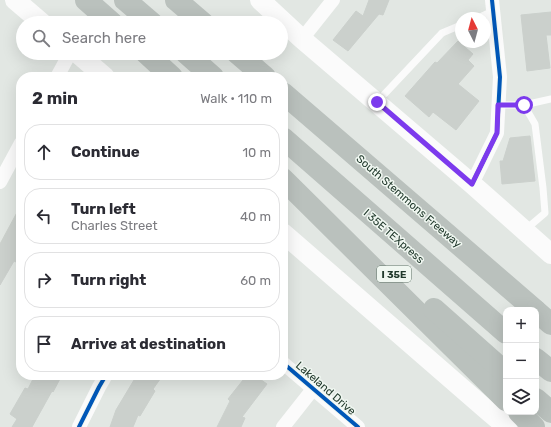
<!DOCTYPE html>
<meta charset="utf-8">
<style>
:root{--surface:#fff;--page:#f7f7f7;--text:#2b2b33;--muted:#7c7c81;--line:#e1e1e2}
body{margin:0;font-family:Rubik,sans-serif;background:var(--page);color:var(--text)}
.controls{position:absolute;right:12px;bottom:12px;display:grid;overflow:hidden;border-radius:8px;box-shadow:0 4px 16px #0002}
.controls button{width:36px;height:36px;display:grid;place-items:center;padding:0;border:0;border-bottom:1px solid var(--line);background:var(--surface);color:var(--text);font:20px sans-serif}
.compass{position:absolute;left:455px;top:12px;width:36px;height:36px;border-radius:50%;background:var(--surface);box-shadow:0 4px 16px #0002;rotate:354deg}
.stop{position:absolute;width:12px;height:12px;margin:-9px;border:3px solid #7c3aed;border-radius:50%;background:#fff}
.stop.end{background:#7c3aed;border-color:#fff;box-shadow:0 1px 4px #0008}
.list{margin:0;padding:0;list-style:none}
h2{display:flex;justify-content:space-between;align-items:center;height:52px;margin:0;padding:0 16px;font-size:17px}
h2 small{font-size:13px;font-weight:400;color:var(--muted)}
.list li{display:grid;grid-template-columns:26px 1fr auto;gap:12px;align-items:center;box-sizing:border-box;height:56px;margin:0 8px 8px;padding:0 8px;border:1px solid var(--line);border-radius:16px}
.list b{display:block;font-size:15px;white-space:nowrap}
.list p{margin:0;font-size:13px;white-space:nowrap;color:var(--muted)}
.list em{font-size:13px;font-style:normal;color:var(--muted)}
.icon{flex:none;width:22px;height:22px;fill:none;stroke:currentColor;stroke-width:2;stroke-linecap:round;stroke-linejoin:round}
.map{position:relative;flex:none;width:551px;height:427px;overflow:hidden}
.search{position:absolute;background:var(--surface);box-shadow:0 4px 16px #0002;left:16px;top:16px;width:272px;height:44px;display:flex;align-items:center;gap:10px;box-sizing:border-box;padding:0 14px;border-radius:22px;color:var(--muted);font-size:15px}
.panel{position:absolute;background:var(--surface);box-shadow:0 4px 16px #0002;left:16px;top:72px;width:272px;height:308px;border-radius:16px}
.map>svg:first-child{display:block}
.building{fill:#cbd0cc;stroke:#cbd0cc}
.lines{fill:none;stroke-linecap:round;stroke-linejoin:round}
.lane{stroke:#fbfbfb;stroke-width:7}
.street{stroke:#fbfbfb;stroke-width:14}
.secondary{stroke:#fbfbfb;stroke-width:20}
.highway{stroke:#bac1bd;stroke-width:22}
.cycleway-casing{stroke:#f0f7f1;stroke-width:6}
.cycleway{stroke:#0057b8;stroke-width:4}
.route{stroke:#7c3aed;stroke-width:5}
.labels{text-anchor:middle;stroke-width:3;stroke-linejoin:round;paint-order:stroke}
.shield{fill:#f0f7f1;stroke:#5f7267;stroke-width:1}
.shield-label{font-size:10px;font-weight:bold;fill:#21392c}
.street-label{font-size:11px;fill:#21392c;stroke:#f0f7f1}
</style>
<div class="map">
<svg width="551" height="427" viewBox="0 0 551 427">
<rect width="100%" height="100%" fill="#e2e7e3"/>
<g class="building">
<polygon points="369,0 389,0 383,15 379,14 348,51 333,40 356,11 363,16"/>
<polygon points="551,12 551,35 546,35 550,68 527,71 521,15"/>
<polygon points="458,41 473,54 468,60 474,66 458,84 479,101 456,130 433,112 429,117 405,96 435,62 437,63"/>
<polygon points="530,136 535,181 502,184 500,161 503,161 510,138"/>
<polygon points="21,205 21,252 16,262 14,261 0,285 0,244"/>
<polygon points="35,375 62,375 53,392 52,391 32,427 12,427 17,419 10,414 25,388 28,389"/>
<polygon points="137,375 163,375 153,389 155,391 140,416 138,415 133,427 110,427 116,410"/>
<polygon points="247,375 254,375 267,384 242,417 245,418 241,427 217,427 230,401 228,399"/>
</g>
<g class="lines">
<g class="lane">
<polyline points="478,18 493,11"/>
<polyline points="377,102 442,33 461,25"/>
<polyline points="498,105 524,105 535,124 543,188 545,213 525,230"/>
<polyline points="524,105 551,99"/>
</g>
<g class="street">
<polyline points="302,39 333,0"/>
<polyline points="57,77 70,53"/>
<polyline points="0,182 21,143"/>
<polyline points="472,184 497,133 500,77 492,0"/>
<polyline points="283,363 358,427"/>
<polyline points="79,427 99,387 106,375"/>
<polyline points="283,427 313,389"/>
</g>
<g class="secondary">
<polyline points="15,0 42,23"/>
<polyline points="260,0 302,39 472,184 551,254"/>
<polyline points="77,53 105,77"/>
<polyline points="283,233 488,411 507,427"/>
</g>
<g class="highway">
<polyline points="86,0 112,23"/>
<polyline points="125,0 152,23"/>
<polyline points="176,0 203,23"/>
<polyline points="146,53 172,77"/>
<polyline points="186,53 213,77"/>
<polyline points="237,53 265,77"/>
<polyline points="283,93 535,310"/>
<polyline points="283,138 506,333"/>
<polyline points="283,179 506,400"/>
<polyline points="434,309 506,373"/>
<polyline points="536,311 551,324"/>
<polyline points="536,359 551,371"/>
<polyline points="536,399 551,412"/>
<polyline points="519,412 534,427"/>
</g>
<defs>
<g id="cycleway">
<polyline points="472,184 497,133 500,77 492,0"/>
<polyline points="283,363 358,427"/>
<polyline points="79,427 99,387 106,375"/>
</g>
</defs>
<use href="#cycleway" class="cycleway-casing"/>
<use href="#cycleway" class="cycleway"/>
</g>
<g class="lines">
<polyline class="route" points="377,102 472,184 497,133 498,105 524,105"/>
</g>
<g class="labels">
<rect class="shield" x="377" y="266" width="34" height="16" rx="3"/>
<g class="shield-label">
<text x="394" y="278">I 35E</text>
</g>
<g class="street-label">
<text transform="translate(409 201) rotate(41)" y="4">South Stemmons Freeway</text>
<text transform="translate(394 236) rotate(41)" y="4">I 35E TEXpress</text>
<text transform="translate(326 388) rotate(41)" y="4">Lakeland Drive</text>
</g>
</g>
</svg>
<div class="controls">
<button>+</button>
<button>−</button>
<button><svg class="icon" aria-label="layers" viewBox="0 0 24 24"><path d="M12 4l9 5-9 5-9-5zM3 14l9 5 9-5"/></svg></button>
</div>
<svg class="compass" viewBox="-18 -18 36 36"><path d="M0-13l5 13h-10z" fill="#e53935"/><path d="M0 13l5-13h-10z" fill="#7c7c81"/></svg>
<div class="stop" style="left:524px;top:105px"></div>
<div class="stop end" style="left:377px;top:102px"></div>
<div class="search"><svg class="icon" aria-label="search" viewBox="0 0 24 24"><circle cx="10" cy="10" r="6"/><path d="M15 15l6 6"/></svg>Search here</div>
<section class="panel">
<h2>2 min<small>Walk · 110 m</small></h2>
<ul class="list">
<li><svg class="icon" aria-label="ahead" viewBox="0 0 24 24"><path d="M12 20V5M6 11l6-6 6 6"/></svg><div><b>Continue</b></div><em>10 m</em></li>
<li><svg class="icon" aria-label="left" viewBox="0 0 24 24"><path d="M17 20v-9H6M10 6l-5 5 5 5"/></svg><div><b>Turn left</b><p>Charles Street</p></div><em>40 m</em></li>
<li><svg class="icon" aria-label="right" viewBox="0 0 24 24"><path d="M7 20v-9h11M14 6l5 5-5 5"/></svg><div><b>Turn right</b></div><em>60 m</em></li>
<li><svg class="icon" aria-label="arrive" viewBox="0 0 24 24"><path d="M6 21V4h12l-3 4 3 4H6"/></svg><div><b>Arrive at destination</b></div></li>
</ul>
</section>
</div>
